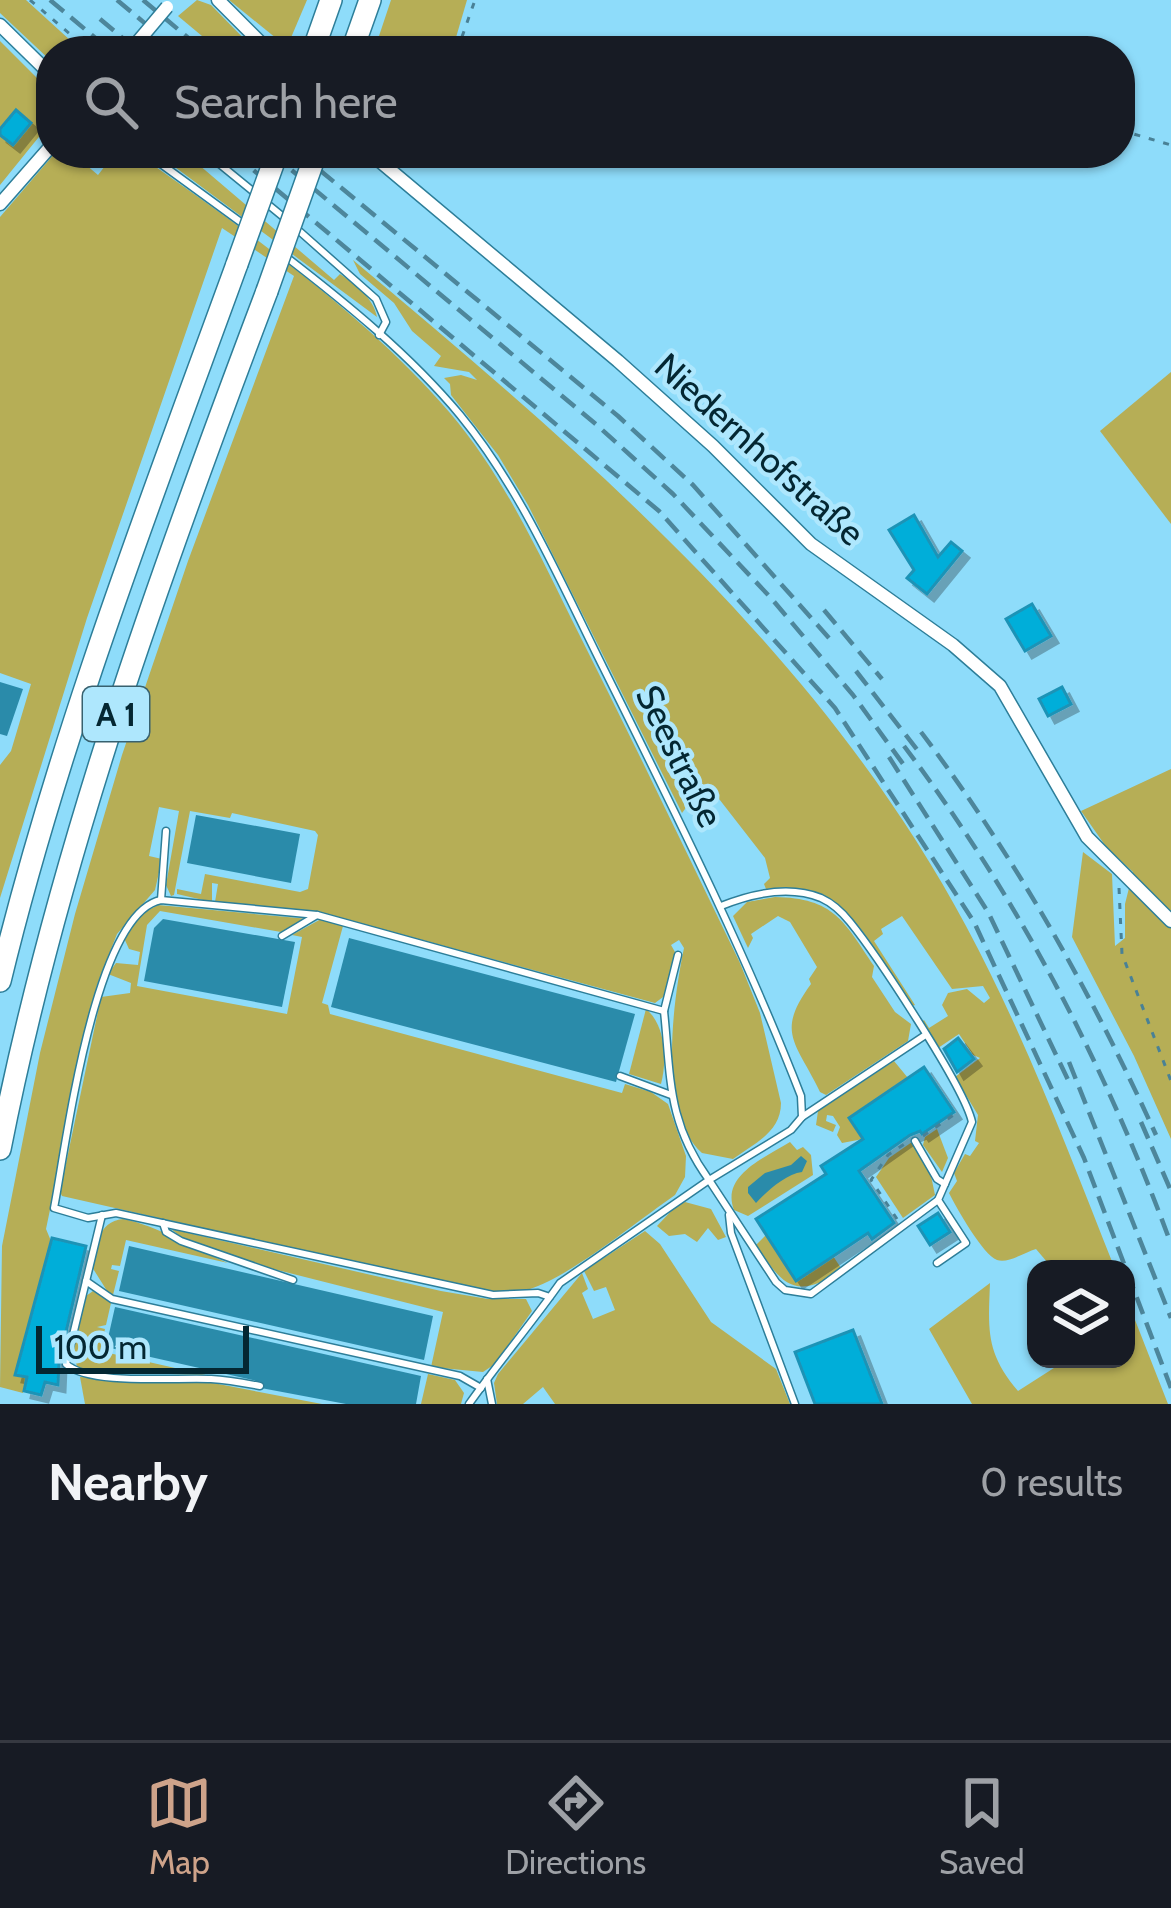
<!DOCTYPE html>
<meta charset="utf-8">
<style>
:root{--surface:#171b24;--page:#20242c;--text:#f1f3f6;--muted:#9ea1a6;--line:#363941;--accent:#cea38a}
body{margin:0;font-family:Cabin,sans-serif;background:var(--page);color:var(--text)}
.controls{position:absolute;right:36px;bottom:36px;display:grid;overflow:hidden;border-radius:24px;box-shadow:0 3px 9px #0004}
.controls button{width:108px;height:108px;display:grid;place-items:center;padding:0;border:0;border-bottom:3px solid var(--line);background:var(--surface);color:var(--text);font:60px sans-serif}
.scale{position:absolute;left:36px;bottom:30px;width:213px;box-sizing:border-box;padding-left:12px;border:6px solid #042732;border-top:0;font-size:33px;line-height:42px;white-space:nowrap;color:#042732;-webkit-text-stroke:9px #aee7fd;paint-order:stroke}
.list{margin:0;padding:0;list-style:none}
h2{display:flex;justify-content:space-between;align-items:center;height:156px;margin:0;padding:0 48px;font-size:51px}
h2 small{font-size:39px;font-weight:400;color:var(--muted)}
.icon{flex:none;width:66px;height:66px;fill:none;stroke:currentColor;stroke-width:2;stroke-linecap:round;stroke-linejoin:round}
.map{position:relative;flex:none;width:1171px;height:1404px;overflow:hidden}
.search{position:absolute;background:var(--surface);box-shadow:0 3px 9px #0004;left:36px;right:36px;top:36px;height:132px;display:flex;align-items:center;gap:30px;box-sizing:border-box;padding:0 42px;border-radius:48px;color:var(--muted);font-size:45px}
.sheet{height:336px;background:var(--surface)}
nav{display:flex;justify-content:space-around;align-items:center;box-sizing:border-box;height:168px;border-top:3px solid var(--line);background:var(--surface);font-size:33px;color:var(--muted)}
nav a{display:grid;justify-items:center;gap:6px}
nav .on{color:var(--accent)}
.map>svg:first-child{display:block}
.green{fill:#b6ae56}
.water{fill:#2a8baa}
.building{fill:#01aed9;stroke:#1f93b6;stroke-width:3;filter:url(#shadow)}
.lines{fill:none;stroke-linecap:round;stroke-linejoin:round}
.lane-casing{stroke:#2d7e99;stroke-width:9}
.street-casing{stroke:#2d7e99;stroke-width:15}
.highway-casing{stroke:#2d7e99;stroke-width:24}
.path{stroke:#498196;stroke-width:3;stroke-dasharray:6 9;stroke-linecap:butt}
.lane{stroke:#fff;stroke-width:6}
.street{stroke:#fff;stroke-width:12}
.highway{stroke:#fff;stroke-width:21}
.rail{stroke:#4d869b;stroke-width:4.5;stroke-dasharray:18 9;stroke-linecap:butt}
.street-bridge-casing{stroke:#2d7e99;stroke-width:15;stroke-linecap:butt}
.highway-bridge-casing{stroke:#2d7e99;stroke-width:24;stroke-linecap:butt}
.street-bridge{stroke:#fff;stroke-width:12}
.highway-bridge{stroke:#fff;stroke-width:21}
.labels{text-anchor:middle;stroke-width:9;stroke-linejoin:round;paint-order:stroke}
.shield{fill:#aee7fd;stroke:#37616f;stroke-width:3}
.shield-label{font-size:33px;font-weight:bold;fill:#042732}
.street-label{font-size:36px;fill:#042732;stroke:#aee7fd}
</style>
<div class="map">
<svg width="1171" height="1404" viewBox="0 0 1171 1404">
<defs>
<filter id="shadow"><feDropShadow dx="7" dy="7" stdDeviation="0" flood-color="#0004"/></filter>
</defs>
<rect width="100%" height="100%" fill="#8edcfa"/>
<g class="green">
<polygon points="0,0 26,0 82,51 51,51 51,61 0,13"/>
<polygon points="197,0 211,5 256,51 220,51 178,16"/>
<polygon points="229,0 307,0 287,47"/>
<polygon points="391,0 467,0 452,51 374,51"/>
<polygon points="0,41 51,92 51,122 0,185"/>
<path d="M 55,153 L 72,153 L 98,175 L 115,153 L 136,153 C 246,230 366,315 450,413 C 506,479 541,558 579,634 C 634,743 687,853 740,963 L 760,1013 L 781,1103 C 781,1132 755,1143 733,1159 L 702,1153 C 657,1114 673,1001 684,948 L 679,940 L 671,945 L 675,952 L 667,994 L 655,1003 L 323,913 L 215,902 L 218,884 L 212,883 L 212,902 L 177,894 L 177,889 L 201,894 L 205,874 L 300,892 L 308,889 L 318,835 L 315,831 L 232,813 L 230,818 L 190,811 L 174,895 L 171,896 L 166,885 L 179,811 L 159,807 L 149,856 L 162,859 L 155,890 L 117,934 L 97,985 L 46,1229 L 51,1241 L 15,1374 L 27,1377 L 23,1393 L 0,1387 L 2,1246 L 40,1053 L 75,914 L 122,755 L 188,561 L 294,276 L 222,228 L 87,618 L 0,898 L 0,765 L 11,751 L 31,684 L 0,673 L 0,217 Z"/>
<path d="M 156,153 L 185,153 L 334,280 L 340,274 C 356,285 373,297 377,317 Z"/>
<path d="M 353,260 C 586,455 821,655 966,926 C 1025,1036 1069,1153 1115,1269 L 1053,1269 L 1036,1249 C 1025,1252 1008,1264 997,1260 C 983,1255 956,1207 949,1193 L 957,1181 L 954,1173 L 965,1154 L 970,1156 L 979,1143 L 975,1141 L 978,1115 L 955,1077 L 980,1058 L 973,1055 L 959,1034 L 938,1048 L 921,1023 L 924,1020 L 929,1028 L 948,1016 L 942,1005 L 948,993 L 967,989 L 984,1003 L 990,998 L 983,986 L 952,989 L 902,916 L 881,929 L 883,934 L 874,941 L 915,1005 L 910,1007 C 873,949 848,878 766,889 L 764,884 L 770,878 L 765,858 L 716,795 L 688,805 L 682,813 L 528,505 L 498,455 L 451,395 L 450,384 L 444,378 L 461,375 L 477,380 L 469,372 L 434,366 L 441,356 L 412,331 L 394,303 L 360,274 Z"/>
<polygon points="1171,372 1171,524 1100,431"/>
<polygon points="1171,769 1171,1139 1134,1056 1072,937 1083,852 1112,874 1115,946 1125,938 1125,904 1133,872 1107,848 1081,811"/>
<path d="M 775,897 C 834,898 844,921 874,966 L 872,977 L 895,1012 L 911,1024 L 908,1041 L 826,1095 L 820,1092 C 796,1042 775,1033 811,984 L 809,979 L 817,967 L 790,922 L 778,916 L 751,934 L 753,938 L 748,948 L 733,916 L 747,902 Z"/>
<path d="M 158,905 L 309,919 L 281,932 L 160,911 L 147,925 L 137,986 L 287,1014 L 302,937 L 292,935 L 321,919 L 343,926 L 322,1003 L 328,1005 L 330,1014 L 622,1093 L 625,1084 L 651,1092 L 668,1104 L 686,1156 L 685,1177 L 675,1195 C 639,1220 569,1277 530,1289 C 514,1293 498,1292 482,1291 L 62,1196 L 60,1192 L 101,997 L 130,993 L 131,983 L 108,974 L 116,963 L 138,965 L 140,952 L 129,949 L 124,938 L 141,914 Z"/>
<path d="M 646,1009 C 666,1025 667,1062 661,1084 L 629,1074 Z"/>
<polygon points="894,1061 908,1078 849,1117 863,1139 842,1143 837,1135 840,1127 833,1116 827,1115 826,1121 836,1125 833,1132 816,1125 818,1111"/>
<polygon points="937,1129 948,1158 942,1172 923,1145 925,1137"/>
<path d="M 790,1142 L 797,1150 L 803,1147 L 811,1155 L 813,1175 L 748,1216 L 734,1210 C 721,1176 762,1159 790,1142 Z"/>
<polygon points="912,1142 930,1171 935,1195 903,1218 876,1177 889,1158"/>
<polygon points="685,1202 711,1209 726,1237 718,1240 708,1228 697,1242 685,1234 669,1236 657,1226 676,1206"/>
<path d="M 123,1219 C 159,1226 194,1249 228,1263 L 126,1240 L 120,1266 L 112,1265 L 111,1269 L 119,1271 L 113,1295 L 109,1294 L 92,1267 C 97,1246 97,1222 123,1219 Z"/>
<polygon points="171,1229 441,1291 488,1299 526,1299 532,1311 495,1364 483,1372 431,1367 443,1312 234,1259 184,1239"/>
<polygon points="645,1231 660,1244 711,1322 776,1369 790,1404 555,1404 543,1387 523,1404 497,1404 494,1383 498,1374 582,1273 588,1289 582,1293 593,1319 615,1310 606,1287 594,1291 584,1271"/>
<path d="M 766,1235 L 796,1280 L 833,1256 L 843,1271 C 795,1299 784,1288 756,1245 Z"/>
<path d="M 990,1283 C 988,1331 986,1353 1018,1391 L 1068,1359 L 1126,1359 L 1126,1297 L 1168,1404 L 972,1404 L 929,1329 Z"/>
<polygon points="93,1291 111,1303 106,1325 97,1327 105,1329 100,1351 206,1375 98,1372 78,1368 71,1352 86,1296"/>
<polygon points="428,1374 455,1380 464,1393 461,1404 421,1404"/>
<polygon points="80,1377 208,1382 322,1404 85,1404"/>
</g>
<g class="water">
<polygon points="0,682 23,689 7,736 0,734"/>
<polygon points="196,815 300,834 291,883 187,863"/>
<polygon points="163,919 295,942 282,1007 144,981 154,928"/>
<polygon points="349,938 635,1014 616,1082 331,1007"/>
<path d="M 801,1156 L 807,1161 L 802,1172 C 786,1174 767,1191 756,1203 L 748,1193 L 748,1187 L 765,1173 L 791,1165 Z"/>
<polygon points="129,1246 433,1316 424,1360 119,1291"/>
<polygon points="115,1307 421,1376 416,1404 346,1404 261,1388 261,1382 106,1347"/>
</g>
<g class="building">
<polygon points="16,110 31,123 13,145 0,135 0,129"/>
<polygon points="914,515 938,557 951,542 962,551 927,594 907,578 914,570 889,530"/>
<polygon points="1032,604 1051,636 1025,651 1006,619"/>
<polygon points="1062,687 1071,704 1048,716 1039,699"/>
<polygon points="958,1038 974,1059 957,1072 944,1049"/>
<polygon points="924,1067 954,1112 922,1134 920,1131 910,1135 859,1171 894,1223 872,1239 868,1233 796,1281 756,1219 826,1174 821,1166 863,1139 849,1118"/>
<polygon points="938,1213 950,1232 930,1245 918,1226"/>
<polygon points="52,1238 86,1246 59,1362 58,1385 45,1382 41,1395 24,1391 27,1377 15,1375"/>
<polygon points="853,1330 882,1404 815,1404 795,1352"/>
</g>
<g class="lines">
<defs>
<g id="lane">
<polyline points="146,153 246,226"/>
<polyline points="206,153 255,193"/>
<polyline points="265,202 287,220"/>
<polyline points="297,229 376,299 386,322 379,335"/>
<path d="M 285,256 C 346,303 410,355 460,415 C 521,489 560,581 603,667 C 673,808 744,949 801,1096 L 802,1117 L 791,1130 L 709,1180 L 776,1282 L 785,1290 L 811,1294 L 938,1200"/>
<polyline points="161,900 166,831"/>
<path d="M 721,906 C 751,894 789,885 821,898 C 832,903 842,912 850,922 C 876,954 964,1086 972,1122 L 938,1200 L 966,1243 L 937,1263"/>
<polyline points="282,936 317,915"/>
<polyline points="664,1011 678,955"/>
<polyline points="620,1076 671,1095"/>
<polyline points="802,1117 924,1036"/>
<polyline points="915,1141 937,1179 945,1184"/>
<path d="M 102,1215 L 66,1364 C 90,1386 177,1377 211,1379 C 227,1380 244,1383 260,1386"/>
<polyline points="729,1215 731,1233 795,1404"/>
<polyline points="163,1223 166,1232 181,1241 293,1280"/>
<polyline points="86,1281 112,1299 460,1376 481,1388"/>
<polyline points="487,1379 492,1404"/>
<path d="M 469,1404 C 498,1363 531,1324 560,1283 L 709,1180 C 667,1122 671,1078 664,1011 L 317,915 L 161,900 C 94,913 66,1147 54,1208 L 88,1218 L 116,1213 L 493,1295 L 538,1293 L 550,1297"/>
</g>
<g id="street">
<polyline points="218,0 269,51"/>
<polyline points="0,25 51,75"/>
<polyline points="370,153 618,361 713,446 811,544 953,645 1000,686 1087,837 1171,921"/>
<polyline points="0,204 51,146"/>
</g>
<g id="highway">
<polyline points="313,51 331,0"/>
<polyline points="352,51 370,0"/>
<path d="M 0,981 C 59,737 151,500 237,264"/>
<path d="M 0,1149 C 58,854 161,571 267,291"/>
</g>
</defs>
<use href="#lane" class="lane-casing"/>
<use href="#street" class="street-casing"/>
<use href="#highway" class="highway-casing"/>
<g class="path">
<polyline points="30,0 90,51"/>
<polyline points="918,38 943,51"/>
<polyline points="457,51 475,0"/>
<polyline points="1120,130 1171,145"/>
<polyline points="81,153 99,168 111,153"/>
<polyline points="1119,888 1122,954 1171,1081"/>
<polyline points="923,1136 955,1114"/>
<polyline points="897,1219 871,1180 888,1155 906,1143"/>
</g>
<use href="#lane" class="lane"/>
<use href="#street" class="street"/>
<use href="#highway" class="highway"/>
<g class="rail">
<polyline points="50,0 111,51"/>
<polyline points="117,0 154,31"/>
<polyline points="143,0 204,51"/>
<polyline points="100,19 138,51"/>
<polyline points="233,153 659,511 835,708 974,922 1084,1158 1171,1388"/>
<polyline points="271,153 598,426 673,494 771,598 853,695 906,768"/>
<polyline points="299,153 618,416 693,485 829,638"/>
<polyline points="824,610 882,679"/>
<polyline points="856,671 922,756"/>
<path d="M 921,732 C 1016,858 1091,992 1156,1135"/>
<path d="M 904,746 C 1018,897 1106,1067 1171,1244"/>
<polyline points="889,757 988,912 1069,1082"/>
<polyline points="1069,1062 1171,1318"/>
<polyline points="1141,1122 1171,1191"/>
</g>
<defs>
<polyline id="street-bridge" points="130,51 167,7"/>
<g id="highway-bridge">
<polyline points="237,264 277,153"/>
<polyline points="267,291 316,153"/>
</g>
</defs>
<use href="#street-bridge" class="street-bridge-casing"/>
<use href="#highway-bridge" class="highway-bridge-casing"/>
<use href="#street-bridge" class="street-bridge"/>
<use href="#highway-bridge" class="highway-bridge"/>
</g>
<g class="labels">
<rect class="shield" x="83" y="687" width="66" height="54" rx="9"/>
<g class="shield-label">
<text x="116" y="726">A 1</text>
</g>
<g class="street-label">
<text transform="translate(760 449) rotate(42)" y="13">Niedernhofstraße</text>
<text transform="translate(680 756) rotate(64)" y="13">Seestraße</text>
</g>
</g>
</svg>
<div class="controls">
<button><svg class="icon" aria-label="layers" viewBox="0 0 24 24"><path d="M12 4l9 5-9 5-9-5zM3 14l9 5 9-5"/></svg></button>
</div>
<div class="scale">100 m</div>
<div class="search"><svg class="icon" aria-label="search" viewBox="0 0 24 24"><circle cx="10" cy="10" r="6"/><path d="M15 15l6 6"/></svg>Search here</div>
</div>
<section class="sheet">
<h2>Nearby<small>0 results</small></h2>
<ul class="list">
</ul>
</section>
<nav>
<a class="on"><svg class="icon" aria-label="map" viewBox="0 0 24 24"><path d="M3 6l6-2 6 2 6-2v14l-6 2-6-2-6 2zM9 4v14M15 6v14"/></svg>Map</a>
<a><svg class="icon" aria-label="directions" viewBox="0 0 24 24"><path d="M12 3l9 9-9 9-9-9zM9 14v-3h6M13 9l2 2-2 2"/></svg>Directions</a>
<a><svg class="icon" aria-label="saved" viewBox="0 0 24 24"><path d="M7 4h10v16l-5-4-5 4z"/></svg>Saved</a>
</nav>
